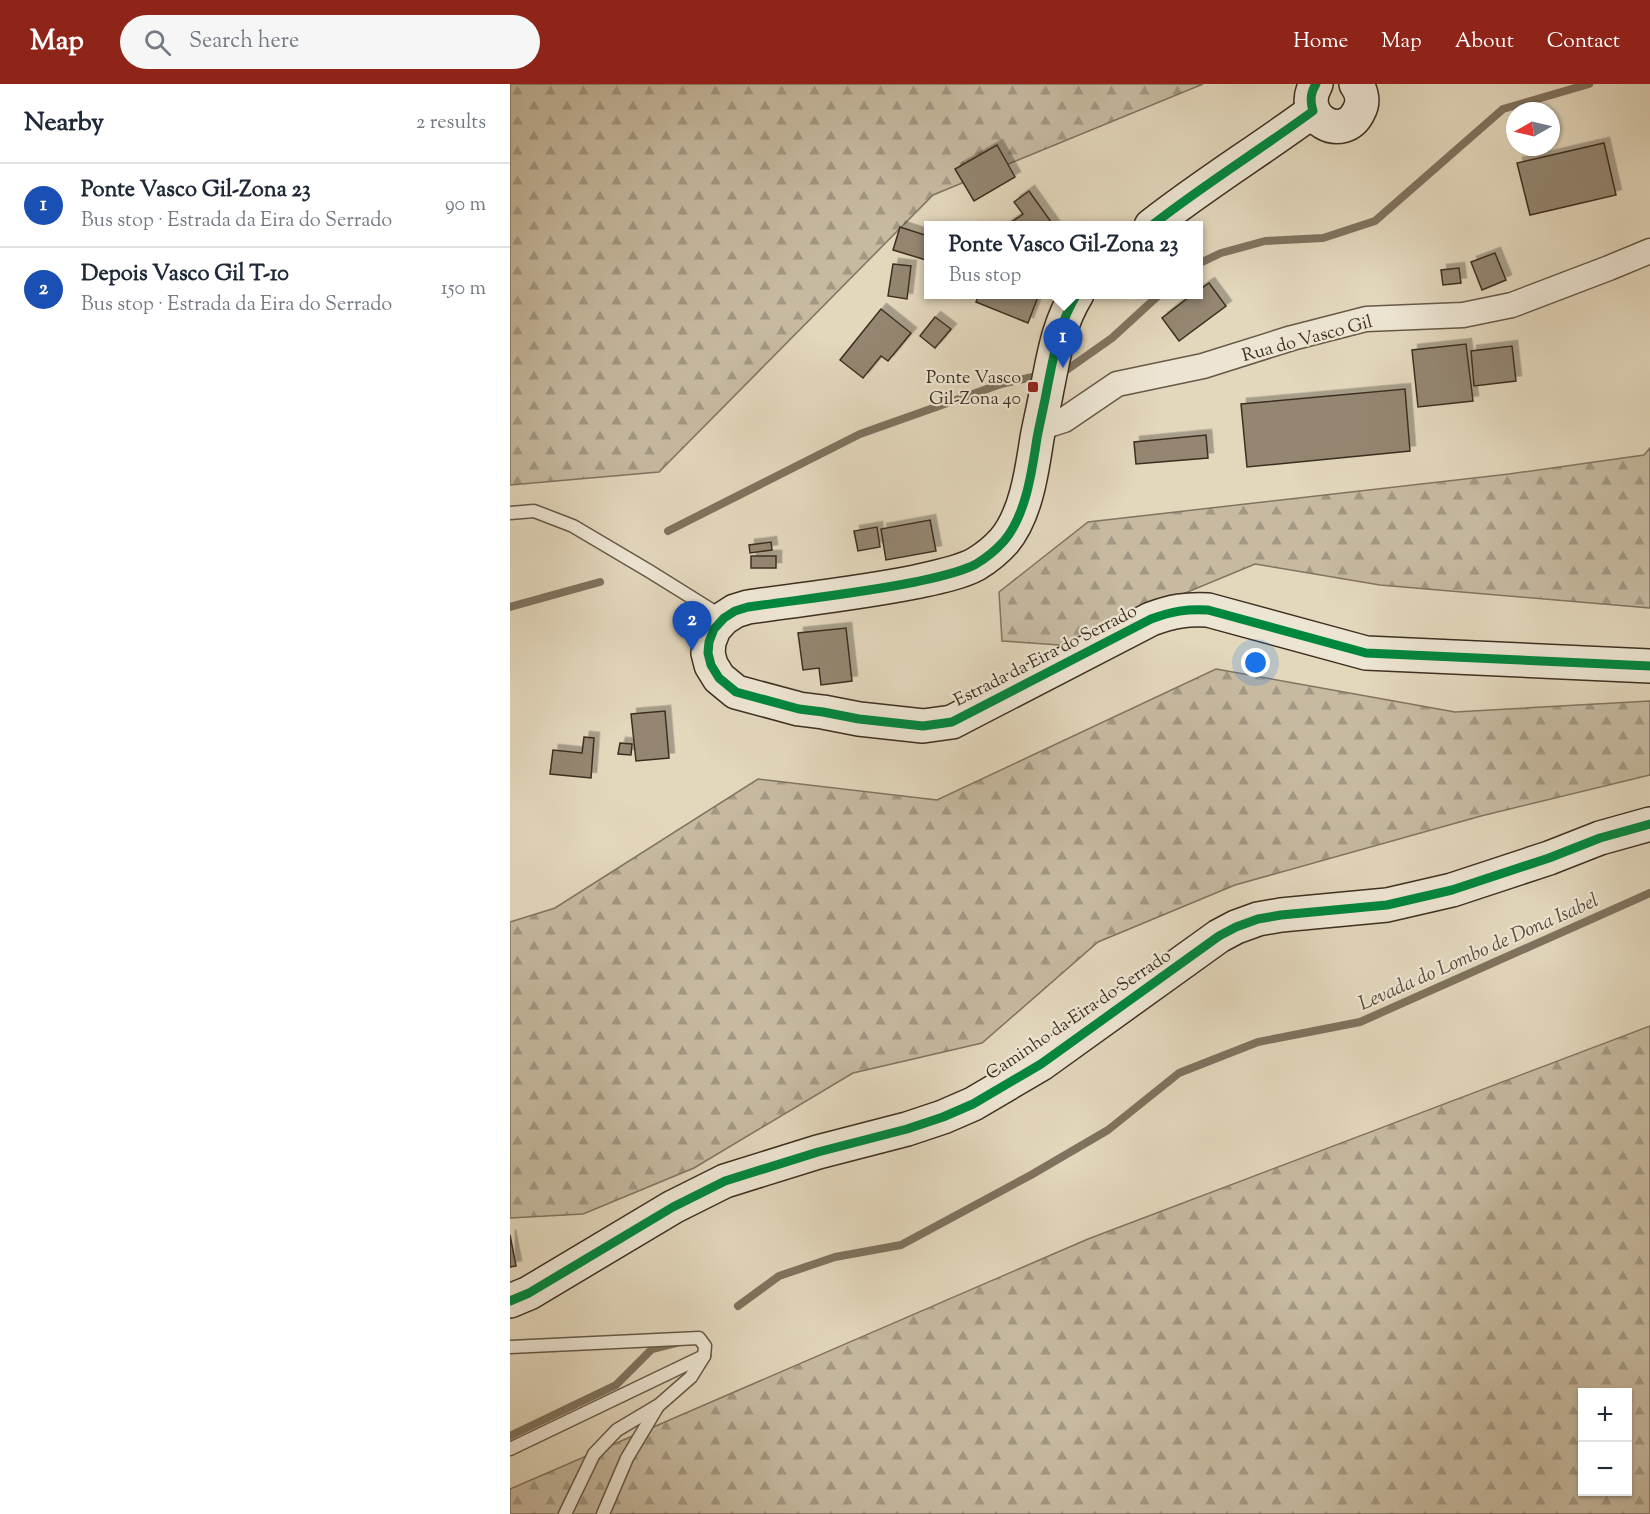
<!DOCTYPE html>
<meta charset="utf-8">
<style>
:root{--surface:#fff;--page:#f6f6f7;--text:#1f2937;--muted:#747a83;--line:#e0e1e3;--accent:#8f2418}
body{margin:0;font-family:"Sorts Mill Goudy",serif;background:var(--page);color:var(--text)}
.controls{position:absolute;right:18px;bottom:18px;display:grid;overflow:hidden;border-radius:0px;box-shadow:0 2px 4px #0004}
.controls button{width:54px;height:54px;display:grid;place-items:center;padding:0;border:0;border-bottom:2px solid var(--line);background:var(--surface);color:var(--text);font:30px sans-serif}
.compass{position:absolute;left:996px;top:18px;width:54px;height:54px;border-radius:50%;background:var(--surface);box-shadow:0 2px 4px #0004;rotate:262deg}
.you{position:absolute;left:746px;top:579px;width:21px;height:21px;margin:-15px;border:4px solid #fff;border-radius:50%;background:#1a73e8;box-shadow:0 0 0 9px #1a73e833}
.badge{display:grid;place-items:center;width:39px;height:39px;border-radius:50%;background:var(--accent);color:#fff;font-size:20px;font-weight:700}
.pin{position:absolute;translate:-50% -50px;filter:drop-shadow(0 2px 3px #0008)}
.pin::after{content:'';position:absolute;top:32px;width:21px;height:18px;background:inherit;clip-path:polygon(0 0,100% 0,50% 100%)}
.popup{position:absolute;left:414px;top:137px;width:279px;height:78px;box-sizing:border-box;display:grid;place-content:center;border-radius:0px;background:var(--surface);filter:drop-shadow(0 2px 4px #0005);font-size:20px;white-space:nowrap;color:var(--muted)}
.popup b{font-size:22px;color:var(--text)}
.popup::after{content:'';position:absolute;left:50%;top:100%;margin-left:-12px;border:12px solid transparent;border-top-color:var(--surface)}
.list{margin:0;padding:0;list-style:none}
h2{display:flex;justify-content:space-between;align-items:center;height:78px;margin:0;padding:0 24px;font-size:26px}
h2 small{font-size:20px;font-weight:400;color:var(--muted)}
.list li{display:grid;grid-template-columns:39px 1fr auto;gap:18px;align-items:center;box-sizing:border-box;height:84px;padding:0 24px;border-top:2px solid var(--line)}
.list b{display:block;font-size:22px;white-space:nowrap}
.list p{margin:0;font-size:20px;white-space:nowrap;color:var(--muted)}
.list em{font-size:20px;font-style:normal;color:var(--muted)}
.icon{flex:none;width:33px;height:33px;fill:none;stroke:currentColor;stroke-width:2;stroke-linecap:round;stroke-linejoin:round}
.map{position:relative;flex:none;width:1140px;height:1430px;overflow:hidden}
header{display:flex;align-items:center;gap:36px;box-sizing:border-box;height:84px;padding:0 30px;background:var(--accent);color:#fff}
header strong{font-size:28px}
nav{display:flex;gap:33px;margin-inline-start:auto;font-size:21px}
.search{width:420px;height:54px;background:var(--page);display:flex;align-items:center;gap:15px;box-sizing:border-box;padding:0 21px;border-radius:33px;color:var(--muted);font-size:22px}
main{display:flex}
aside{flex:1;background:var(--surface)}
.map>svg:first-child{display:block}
.forest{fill:url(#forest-firs);stroke:#827460;stroke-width:1.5;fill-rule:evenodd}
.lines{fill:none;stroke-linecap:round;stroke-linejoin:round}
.stream{stroke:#7f725e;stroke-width:8}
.building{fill:#948671;stroke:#3e2f20;stroke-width:1.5;filter:url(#shadow)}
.service-casing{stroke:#675947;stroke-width:15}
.minor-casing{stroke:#675947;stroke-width:27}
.secondary-casing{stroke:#3e2f20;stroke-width:36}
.service{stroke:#ede5d3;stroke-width:12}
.minor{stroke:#ede5d3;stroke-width:24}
.secondary{stroke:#ede5d3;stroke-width:33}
.cycleway-casing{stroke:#ede5d3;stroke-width:13}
.cycleway{stroke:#00873e;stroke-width:9}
.poi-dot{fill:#8f2418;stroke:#ede5d3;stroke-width:2}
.labels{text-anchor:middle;stroke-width:4.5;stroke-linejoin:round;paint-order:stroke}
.street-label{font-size:18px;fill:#3e2f20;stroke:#ede5d3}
.poi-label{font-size:18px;fill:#3e2f20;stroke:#ede5d3;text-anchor:end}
.water-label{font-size:20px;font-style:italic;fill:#594b3a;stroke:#ede5d3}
</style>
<header>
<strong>Map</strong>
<div class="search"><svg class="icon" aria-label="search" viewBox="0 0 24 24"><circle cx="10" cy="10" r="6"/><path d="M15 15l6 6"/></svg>Search here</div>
<nav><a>Home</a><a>Map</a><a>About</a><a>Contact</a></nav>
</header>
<main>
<aside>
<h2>Nearby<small>2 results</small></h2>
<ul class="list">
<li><span class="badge" style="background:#1a4fb4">1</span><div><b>Ponte Vasco Gil-Zona 23</b><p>Bus stop · Estrada da Eira do Serrado</p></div><em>90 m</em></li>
<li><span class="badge" style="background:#1a4fb4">2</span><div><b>Depois Vasco Gil T-10</b><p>Bus stop · Estrada da Eira do Serrado</p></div><em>150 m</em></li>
</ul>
</aside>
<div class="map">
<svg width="1140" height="1430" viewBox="0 0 1140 1430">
<defs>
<pattern id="forest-firs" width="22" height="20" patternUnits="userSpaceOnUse" patternTransform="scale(1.5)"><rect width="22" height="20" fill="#c7baa1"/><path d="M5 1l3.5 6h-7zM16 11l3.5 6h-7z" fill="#a39883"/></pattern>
<filter id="shadow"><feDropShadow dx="5.5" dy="-5.5" stdDeviation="0" flood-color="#0004"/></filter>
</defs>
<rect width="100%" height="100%" fill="#e3d7bc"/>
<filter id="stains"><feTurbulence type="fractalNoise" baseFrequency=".00333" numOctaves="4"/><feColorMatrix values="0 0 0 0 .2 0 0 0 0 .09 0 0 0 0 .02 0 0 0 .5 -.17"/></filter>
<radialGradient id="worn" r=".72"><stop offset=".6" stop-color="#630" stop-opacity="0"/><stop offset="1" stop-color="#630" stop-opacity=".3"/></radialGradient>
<g class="forest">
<polygon points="0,0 693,0 423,111 149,388 0,401"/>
<polygon points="1140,364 1140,524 870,501 745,480 550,561 492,557 489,508 578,438 999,390 1134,371"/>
<polygon points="706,585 945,628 1140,617 1140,691 971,732 725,801 588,858 472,959 343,989 184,1084 73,1130 0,1134 0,838 45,824 248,695 427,716"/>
<path d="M 1140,942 L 1140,1430 L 0,1430 L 0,1405 L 578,1155 ZM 1072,1308 L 1118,1308 L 1118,1408 L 1072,1408 Z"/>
</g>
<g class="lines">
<g class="stream">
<polyline points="688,180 711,169 755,157 813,154 865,137 993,25 1079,0"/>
<polyline points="549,287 558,285 602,254 650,210"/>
<polyline points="158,447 350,350 491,300 532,291"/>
<polyline points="0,523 90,498"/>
<polyline points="228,1222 269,1192 325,1173 391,1161 521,1091 598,1046 669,989 748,958 850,938 1140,809"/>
<polyline points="0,1352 106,1301 142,1265 166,1259"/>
</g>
</g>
<g class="building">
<polygon points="1094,59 1106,111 1020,131 1007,79"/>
<polygon points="487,61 505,93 464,117 445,85"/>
<polygon points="519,107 544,142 496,142 513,130 504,118"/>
<polygon points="390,143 418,152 418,170 416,176 383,166"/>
<polygon points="985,169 996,196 972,206 961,178"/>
<polygon points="383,180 401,182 397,215 378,212"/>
<polygon points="949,184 951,199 933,201 931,186"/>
<polygon points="699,199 716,222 669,257 652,234 683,210 688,210 688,207"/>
<polygon points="469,210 529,210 518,239 466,218"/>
<polygon points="371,225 401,249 378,277 371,272 353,294 330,276"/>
<polygon points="425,233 441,245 425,264 410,252"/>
<polygon points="956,260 963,317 908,323 902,266"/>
<polygon points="1002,262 1006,297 964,302 961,267"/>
<polygon points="895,305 900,367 737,383 731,320"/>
<polygon points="696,351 698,374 626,380 624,358"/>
<polygon points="420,436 426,467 376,476 371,445"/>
<polygon points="367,443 370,463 348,467 344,447"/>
<polygon points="261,458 262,466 240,469 239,461"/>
<rect x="241" y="472" width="25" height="12"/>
<polygon points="336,544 342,597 311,601 309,584 293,586 288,549"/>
<polygon points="155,627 159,674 126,677 121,630"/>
<polygon points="74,653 84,654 81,694 40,690 43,666 72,669"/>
<polygon points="110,659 122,660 121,671 108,670"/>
<polygon points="0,1151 6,1182 0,1183"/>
</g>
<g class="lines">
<defs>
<g id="service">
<polyline points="0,429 24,427 63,442 139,487 213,533"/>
<polyline points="0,1263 189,1254 195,1262 194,1272 181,1293 149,1321 107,1346 84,1370 55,1430"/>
<polyline points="0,1365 194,1272"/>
<polyline points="93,1430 117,1374 148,1322"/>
</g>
<polyline id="minor" points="529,344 554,336 607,300 693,282 782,254 856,235 953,231 1002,221 1099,184 1140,167"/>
<g id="secondary">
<path d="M 806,0 C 786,35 834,60 849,27 C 854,18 852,8 846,0"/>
<path d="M 641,142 C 693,101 750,66 803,27"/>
<path d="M 567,210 C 548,241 544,271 537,305 C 534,322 530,338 527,354 C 522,387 516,431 494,457 C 486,466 476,474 466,480 C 450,489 423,494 405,498 C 350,509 294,515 238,523 L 225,527 L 214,534 L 204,545 L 199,558 L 198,569 L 201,581 L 209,594 L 226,608 L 289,625 L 313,628 L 349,635 L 413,642 L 442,638 L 641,535 C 663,527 676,525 698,526 L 856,569 L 1140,582"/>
<polyline points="0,1217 19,1209 163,1123 215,1097 308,1068 397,1045 433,1033 463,1020 531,980 709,852 726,843 748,835 771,831 877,821 942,806 1039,774 1090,754 1140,740"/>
</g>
</defs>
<use href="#service" class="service-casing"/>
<use href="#minor" class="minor-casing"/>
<use href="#secondary" class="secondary-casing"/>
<use href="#service" class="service"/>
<use href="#minor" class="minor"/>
<use href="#secondary" class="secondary"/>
<defs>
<g id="cycleway">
<path d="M 641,142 C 693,101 750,66 803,27 C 800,17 800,9 806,0"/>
<path d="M 567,210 C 548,241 544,271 537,305 C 534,322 530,338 527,354 C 522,387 516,431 494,457 C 486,466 476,474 466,480 C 450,489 423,494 405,498 C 350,509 294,515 238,523 L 225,527 L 214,534 L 204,545 L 199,558 L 198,569 L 201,581 L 209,594 L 226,608 L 289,625 L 313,628 L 349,635 L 413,642 L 442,638 L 641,535 C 663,527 676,525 698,526 L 856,569 L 1140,582"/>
<polyline points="0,1217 19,1209 163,1123 215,1097 308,1068 397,1045 433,1033 463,1020 531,980 709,852 726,843 748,835 771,831 877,821 942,806 1039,774 1090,754 1140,740"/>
</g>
</defs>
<use href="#cycleway" class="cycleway-casing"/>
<use href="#cycleway" class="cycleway"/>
</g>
<rect class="poi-dot" x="517" y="297" width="12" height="12" rx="3"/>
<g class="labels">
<g class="street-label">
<text transform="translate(797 254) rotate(-15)" y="6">Rua do Vasco Gil</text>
<text transform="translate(535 571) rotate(-27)" y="6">Estrada da Eira do Serrado</text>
<text transform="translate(568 930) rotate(-34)" y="6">Caminho da Eira do Serrado</text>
</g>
<g class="poi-label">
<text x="511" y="299">Ponte Vasco<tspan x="511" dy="21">Gil-Zona 40</tspan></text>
</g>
<g class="water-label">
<text transform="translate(968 867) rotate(-24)" y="7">Levada do Lombo de Dona Isabel</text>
</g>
</g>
<rect width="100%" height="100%" filter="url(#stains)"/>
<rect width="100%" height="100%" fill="url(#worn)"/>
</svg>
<div class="controls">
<button>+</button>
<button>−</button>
</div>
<svg class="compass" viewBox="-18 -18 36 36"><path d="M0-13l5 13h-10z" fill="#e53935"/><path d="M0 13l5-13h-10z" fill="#747a83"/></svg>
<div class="you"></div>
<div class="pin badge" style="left:553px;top:284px;background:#1a4fb4">1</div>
<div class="popup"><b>Ponte Vasco Gil-Zona 23</b>Bus stop</div>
<div class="pin badge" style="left:182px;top:567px;background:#1a4fb4">2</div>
</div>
</main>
